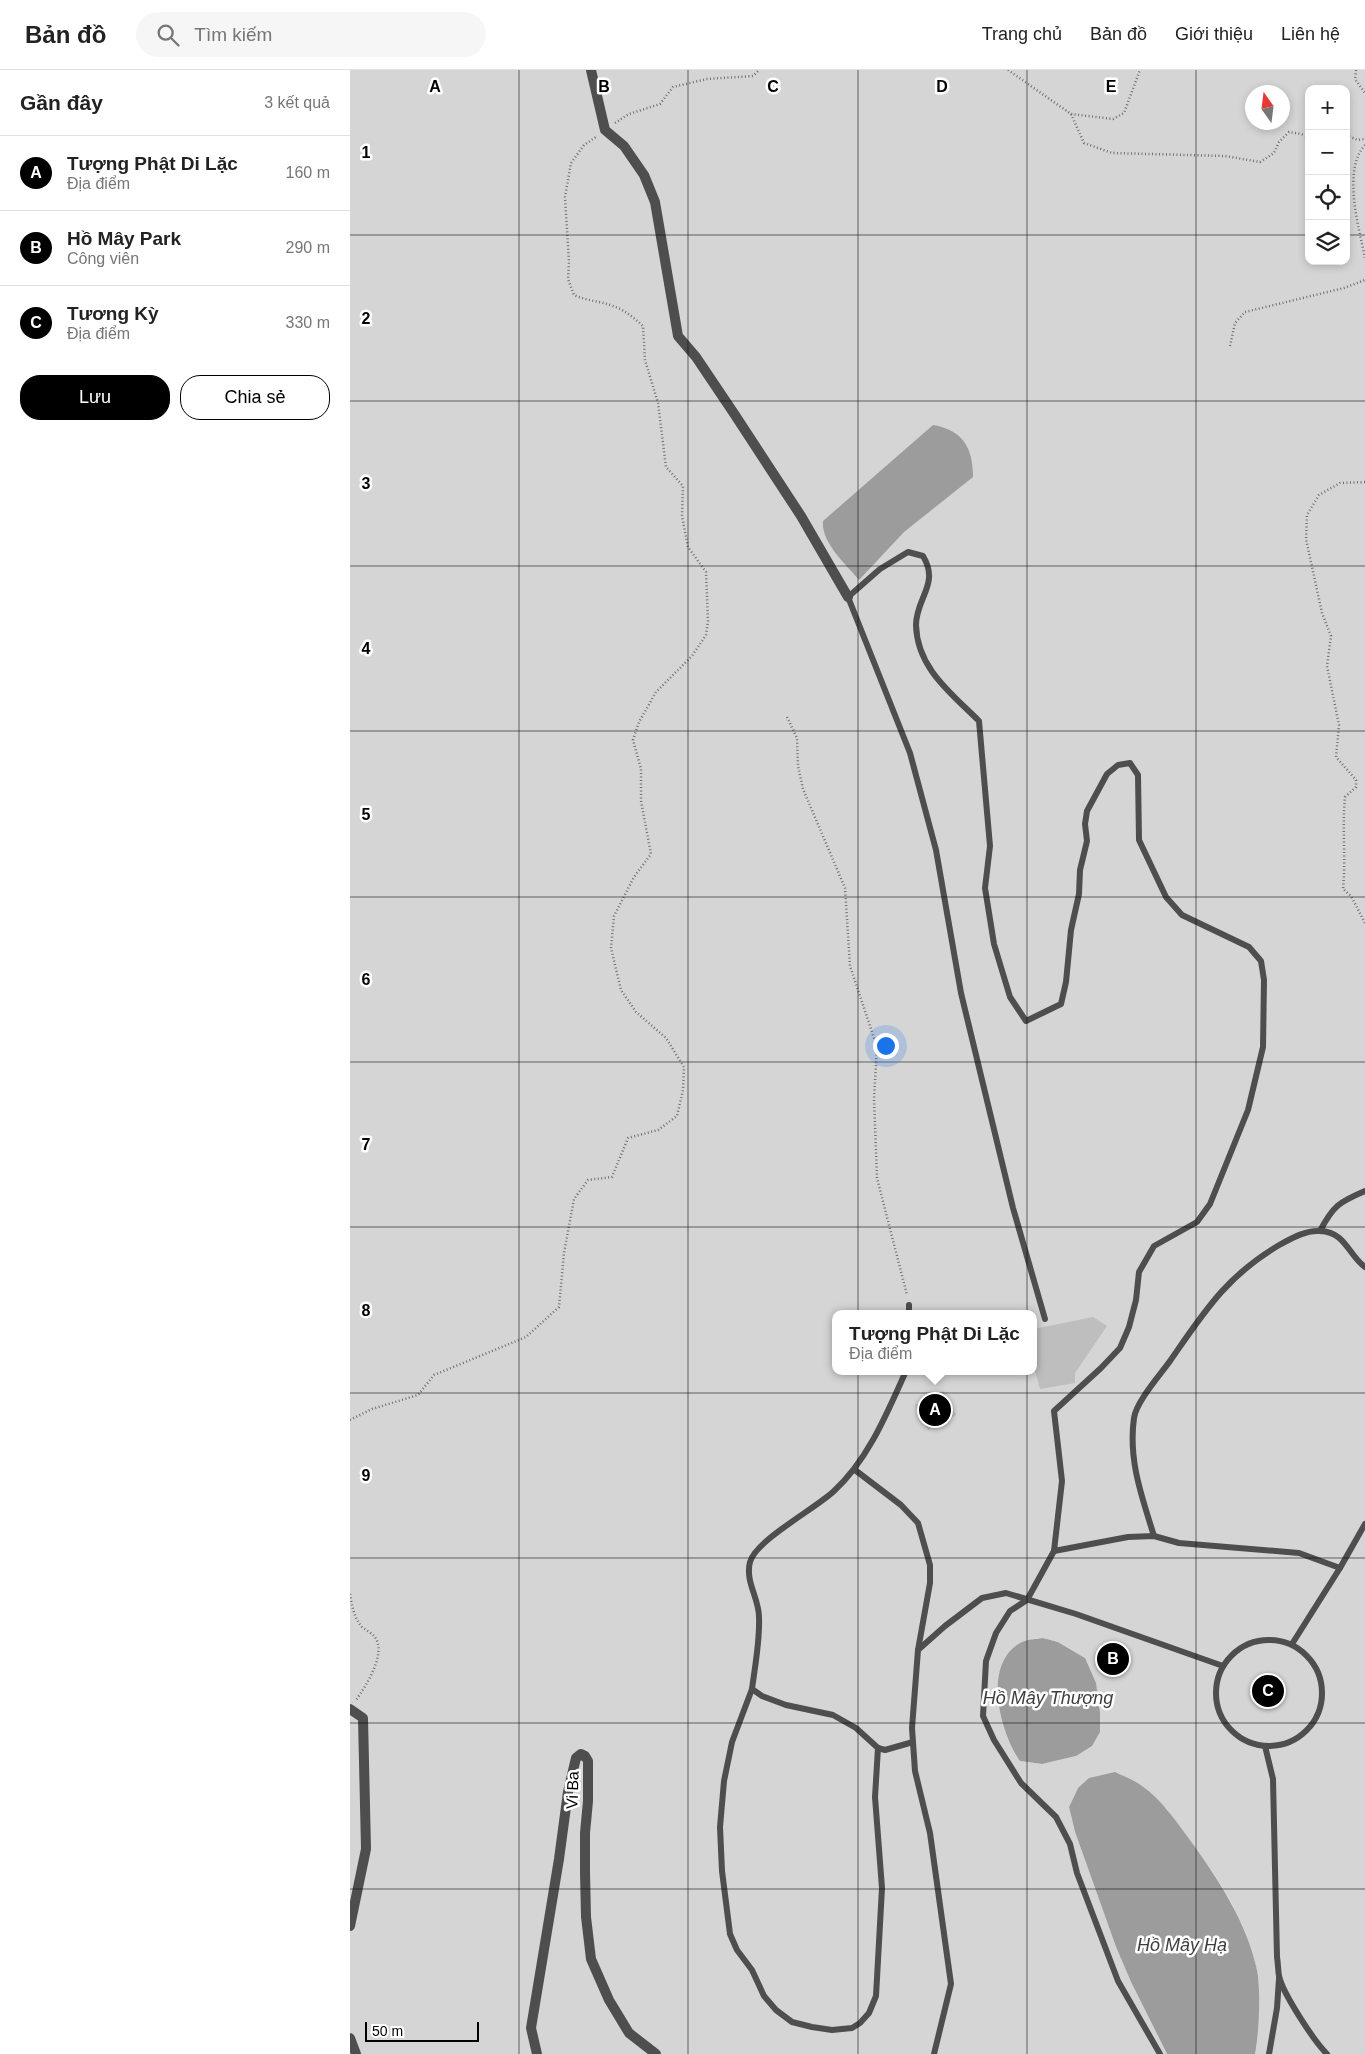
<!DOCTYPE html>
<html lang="vi">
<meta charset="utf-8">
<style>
:root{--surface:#fff;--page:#f6f6f6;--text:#222;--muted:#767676;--line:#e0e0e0;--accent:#000}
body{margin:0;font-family:Helvetica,sans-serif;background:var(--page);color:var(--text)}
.controls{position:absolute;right:15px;top:15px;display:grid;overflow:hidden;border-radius:10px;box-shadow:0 2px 8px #0003}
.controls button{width:45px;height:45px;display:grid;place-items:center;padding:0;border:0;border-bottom:1px solid var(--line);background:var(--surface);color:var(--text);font:25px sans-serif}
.compass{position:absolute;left:895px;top:15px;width:45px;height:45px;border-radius:50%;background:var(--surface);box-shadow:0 2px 8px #0003;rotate:346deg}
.scale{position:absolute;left:15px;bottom:12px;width:114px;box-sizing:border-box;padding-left:5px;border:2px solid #000;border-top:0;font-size:14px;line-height:18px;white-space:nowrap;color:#000;-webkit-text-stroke:4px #fff;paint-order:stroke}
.you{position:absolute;left:535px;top:975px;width:18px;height:18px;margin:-12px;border:4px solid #fff;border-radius:50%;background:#1a73e8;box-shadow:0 0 0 8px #1a73e833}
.badge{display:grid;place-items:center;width:32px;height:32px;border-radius:50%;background:var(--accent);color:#fff;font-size:16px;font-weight:700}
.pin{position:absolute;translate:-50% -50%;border:2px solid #fff;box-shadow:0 1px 5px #0006}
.popup{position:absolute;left:482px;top:1240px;width:205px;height:65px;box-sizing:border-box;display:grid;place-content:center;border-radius:10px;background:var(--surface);filter:drop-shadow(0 1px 4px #0005);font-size:16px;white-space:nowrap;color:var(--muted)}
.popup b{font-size:19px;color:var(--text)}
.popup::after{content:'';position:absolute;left:50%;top:100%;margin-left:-10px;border:10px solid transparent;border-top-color:var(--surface)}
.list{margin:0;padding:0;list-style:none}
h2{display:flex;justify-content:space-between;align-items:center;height:65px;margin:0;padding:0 20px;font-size:21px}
h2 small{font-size:16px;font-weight:400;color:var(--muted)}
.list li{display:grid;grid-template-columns:32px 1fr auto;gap:15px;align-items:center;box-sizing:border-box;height:75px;padding:0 20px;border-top:1px solid var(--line)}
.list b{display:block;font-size:19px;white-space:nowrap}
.list p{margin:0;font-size:16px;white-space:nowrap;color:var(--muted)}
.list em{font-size:16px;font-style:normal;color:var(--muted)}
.actions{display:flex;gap:10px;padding:15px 20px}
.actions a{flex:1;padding:11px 0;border:1px solid var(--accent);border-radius:20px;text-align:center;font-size:18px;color:var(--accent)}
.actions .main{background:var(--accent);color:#fff}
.icon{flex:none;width:28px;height:28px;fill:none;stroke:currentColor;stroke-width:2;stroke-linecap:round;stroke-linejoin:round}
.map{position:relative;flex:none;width:1015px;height:1984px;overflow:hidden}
header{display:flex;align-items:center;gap:30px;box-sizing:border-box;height:70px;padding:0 25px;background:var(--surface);border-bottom:1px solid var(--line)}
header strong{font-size:24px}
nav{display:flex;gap:28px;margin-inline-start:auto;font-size:18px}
.search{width:350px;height:45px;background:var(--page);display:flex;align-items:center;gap:12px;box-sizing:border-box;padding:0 18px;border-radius:28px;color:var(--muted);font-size:19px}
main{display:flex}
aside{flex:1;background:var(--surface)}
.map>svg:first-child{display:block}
.green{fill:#d5d5d5;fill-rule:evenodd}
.water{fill:#9c9c9c}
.building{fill:#bebebe}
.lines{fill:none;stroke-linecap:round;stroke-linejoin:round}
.path{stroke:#707070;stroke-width:2.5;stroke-dasharray:1 2.5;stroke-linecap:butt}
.lane{stroke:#4e4e4e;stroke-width:6}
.street{stroke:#4e4e4e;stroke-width:10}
.grid{fill:none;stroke:#000;stroke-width:1;stroke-opacity:0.55}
.labels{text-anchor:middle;stroke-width:5;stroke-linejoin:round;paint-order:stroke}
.street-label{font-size:16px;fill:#000;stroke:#fff}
.water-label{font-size:18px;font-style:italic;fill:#3d3d3d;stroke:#fff}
.grid-label{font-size:16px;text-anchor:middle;font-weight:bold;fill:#000;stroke:#fff;stroke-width:5;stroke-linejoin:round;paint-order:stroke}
</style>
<header>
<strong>Bản đồ</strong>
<div class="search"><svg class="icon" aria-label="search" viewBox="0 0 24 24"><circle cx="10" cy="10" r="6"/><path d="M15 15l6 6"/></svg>Tìm kiếm</div>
<nav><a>Trang chủ</a><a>Bản đồ</a><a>Giới thiệu</a><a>Liên hệ</a></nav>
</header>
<main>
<aside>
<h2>Gần đây<small>3 kết quả</small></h2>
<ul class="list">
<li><span class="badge">A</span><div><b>Tượng Phật Di Lặc</b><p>Địa điểm</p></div><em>160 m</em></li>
<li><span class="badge">B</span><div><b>Hồ Mây Park</b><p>Công viên</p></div><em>290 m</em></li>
<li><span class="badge">C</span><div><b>Tương Kỳ</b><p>Địa điểm</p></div><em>330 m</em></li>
</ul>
<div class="actions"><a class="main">Lưu</a><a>Chia sẻ</a></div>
</aside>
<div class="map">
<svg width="1015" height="1984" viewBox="0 0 1015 1984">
<rect width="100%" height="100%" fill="#fff"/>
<path class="green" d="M 0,0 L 1015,0 L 1015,1984 L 905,1984 C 908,1973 907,1961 908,1950 C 908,1934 910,1915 907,1900 C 894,1838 853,1788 816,1738 L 728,1718 L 719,1737 L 725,1762 L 766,1877 L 781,1912 L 817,1984 L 0,1984 ZM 959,19 L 996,19 L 996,191 L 959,191 ZM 902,22 L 932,22 L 932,52 L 902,52 ZM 486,1244 L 684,1244 L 684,1301 L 486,1301 ZM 693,1568 L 708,1572 L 735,1588 L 726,1686 L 692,1694 L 670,1691 L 682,1569 Z"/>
<g class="water">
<path d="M 583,355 C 613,360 623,378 623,407 L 554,462 L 509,510 C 496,494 471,473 473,451 Z"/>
<path d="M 693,1568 L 708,1572 L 735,1588 L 746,1613 L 750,1643 L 750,1662 L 742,1676 L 726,1686 L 692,1694 L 670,1691 C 650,1662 632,1595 670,1573 C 677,1569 686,1569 693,1568 Z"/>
<path d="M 765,1702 C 773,1706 784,1710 792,1716 C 812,1730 825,1750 840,1770 C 868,1809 897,1852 907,1900 C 911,1919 909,1965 905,1984 L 817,1984 L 781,1912 L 766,1877 L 725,1762 L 719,1737 L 728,1718 L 739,1708 Z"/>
</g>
<g class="building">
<polygon points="743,1247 757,1256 725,1303 725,1313 690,1319 684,1297 684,1259"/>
<polygon points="593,1321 606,1345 578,1360 565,1335"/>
</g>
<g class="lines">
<g class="path">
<polyline points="658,0 721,44 763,49 774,43 790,0"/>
<polyline points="1006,0 1005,9 1015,23"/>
<polyline points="721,44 734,73 762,83 875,86 910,92 924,83 929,72 939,62 951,64 959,67"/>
<polyline points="265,53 279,44 310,34 323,17 357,9 403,6 409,0"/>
<polyline points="996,65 1008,70 1015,69"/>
<path d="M 1015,75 C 992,100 1009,158 1015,188"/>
<polyline points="880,276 885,253 895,242 994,218 1015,210"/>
<path d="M 1015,412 L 990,413 L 969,425 L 957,445 L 956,469 L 972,543 L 981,566 L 977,596 L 989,655 L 986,687 L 1006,710 L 1006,717 L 995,727 C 992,758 996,788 993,819 L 1001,826 L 1015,853"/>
<polyline points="437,647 447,668 448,696 453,719 495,818 500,896 527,977 524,1029 527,1108 557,1225"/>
<path d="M 0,1350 L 22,1339 L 68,1325 L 84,1305 L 176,1267 L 209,1237 L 214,1183 L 224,1129 L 238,1110 L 262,1107 L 278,1068 L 308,1060 L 327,1046 L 333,1020 L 334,997 L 316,968 L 286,942 L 271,920 L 261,878 L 264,846 L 284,807 L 301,784 L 291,731 L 291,699 L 283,670 L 289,652 L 306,622 L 342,586 L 356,565 L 358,551 L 356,502 L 338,477 L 332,446 L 333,416 L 316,397 L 308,333 L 295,290 L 293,256 C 284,248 275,240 263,236 C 250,231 237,231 224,225 L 218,209 L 219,192 L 215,127 L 221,93 L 234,75 L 246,67"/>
<path d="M 0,1524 C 2,1536 4,1548 12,1557 C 16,1560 21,1563 24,1566 C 38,1582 16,1616 6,1630"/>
</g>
<g class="lane">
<path d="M 970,1161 C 983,1136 989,1132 1015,1121"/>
<polyline points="559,1244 559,1235"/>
<path d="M 695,1249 L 663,1138 L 611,923 L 586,780 L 560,683 L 498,527 L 530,499 L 558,482 L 573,486 C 590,514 566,528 566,555 C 567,598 601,623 629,651 L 640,776 L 635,818 L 644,874 L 660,927 L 676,951 L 711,934 L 716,912 L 721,860 L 729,824 L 730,800 L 737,771 L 735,754 L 737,741 L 757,704 L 768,695 L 780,693 L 788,705 L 789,770 L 816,827 L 832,845 L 899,877 L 911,891 L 914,910 L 913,977 L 898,1040 L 860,1134 L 847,1152 L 804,1176 L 789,1202 L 786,1230 L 779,1257 L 770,1278 L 751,1298 L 704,1341 L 712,1411 L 704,1481 L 677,1530 L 660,1541 L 646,1563 L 636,1591 L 633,1646 L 644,1670 L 671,1713 L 706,1747 L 720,1774 L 727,1803 L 768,1911 L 810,1984"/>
<path d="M 556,1301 C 537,1343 518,1390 484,1421 C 465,1439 406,1470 400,1492 C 395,1512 409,1528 409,1547 C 410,1571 405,1596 402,1619 L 412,1626 L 436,1635 L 483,1645 L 506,1658 L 528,1678 L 535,1680 L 563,1672"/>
<polyline points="505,1400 551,1435 568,1453 580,1495 580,1513 568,1580"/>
<path d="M 804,1466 C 792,1427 778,1390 784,1348 C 786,1332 810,1305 820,1291 C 854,1242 877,1205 931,1174 C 942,1168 956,1160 970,1161 C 996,1162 998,1185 1015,1197"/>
<polyline points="704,1481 778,1467 804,1466 829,1473 949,1483 990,1498"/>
<circle cx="919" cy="1623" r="53"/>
<polyline points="942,1574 990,1498 1015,1454"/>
<polyline points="402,1619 382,1672 374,1711 370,1757 372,1801 380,1864 387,1880 402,1900 414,1926 426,1940 442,1952 462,1957 482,1960 502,1958 510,1953 519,1943 526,1926 532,1818 525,1727 528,1678"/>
<path d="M 915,1676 L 923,1709 L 927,1887 C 928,1893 928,1900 929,1906 C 933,1924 964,1971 977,1984"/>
<polyline points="584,1984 601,1914 580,1763 565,1701 562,1658 568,1580 595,1556 632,1528 656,1523 726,1544 873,1596"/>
<polyline points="919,1984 927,1938 929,1909"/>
</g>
<g class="street">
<polyline points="241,0 255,60 274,76 294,105 305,132 328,266 346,287 385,345 451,446 498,527"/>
<polyline points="0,1639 13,1648 16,1779 0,1856"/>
<polyline points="0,1968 6,1984"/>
<polyline points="187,1984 181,1958 209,1789 218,1722 226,1688 231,1684 235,1686 238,1691 238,1731 235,1763 235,1803 236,1847 241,1889 259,1930 279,1963 306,1984"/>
</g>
</g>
<path class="grid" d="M 169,0 L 169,1984M 338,0 L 338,1984M 508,0 L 508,1984M 677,0 L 677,1984M 846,0 L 846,1984M 0,165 L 959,165M 996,165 L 1015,165M 0,331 L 1015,331M 0,496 L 1015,496M 0,661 L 1015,661M 0,827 L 1015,827M 0,992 L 1015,992M 0,1157 L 1015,1157M 0,1323 L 1015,1323M 0,1488 L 1015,1488M 0,1653 L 1015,1653M 0,1819 L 1015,1819"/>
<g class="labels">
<g class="street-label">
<text transform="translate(222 1720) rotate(-88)" y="6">Vi Ba</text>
</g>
<g class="water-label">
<text x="698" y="1634">Hồ Mây Thượng</text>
<text x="832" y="1881">Hồ Mây Hạ</text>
</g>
</g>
<g class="grid-label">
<text x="85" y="22">A</text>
<text x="254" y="22">B</text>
<text x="423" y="22">C</text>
<text x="592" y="22">D</text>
<text x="761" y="22">E</text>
<text x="16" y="88">1</text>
<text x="16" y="254">2</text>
<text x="16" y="419">3</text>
<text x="16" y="584">4</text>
<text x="16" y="750">5</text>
<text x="16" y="915">6</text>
<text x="16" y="1080">7</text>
<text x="16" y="1246">8</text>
<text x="16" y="1411">9</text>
</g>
</svg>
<div class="controls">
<button>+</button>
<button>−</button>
<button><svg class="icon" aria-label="locate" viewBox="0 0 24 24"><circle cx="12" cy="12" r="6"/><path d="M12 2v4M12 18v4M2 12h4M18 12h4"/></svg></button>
<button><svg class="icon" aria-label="layers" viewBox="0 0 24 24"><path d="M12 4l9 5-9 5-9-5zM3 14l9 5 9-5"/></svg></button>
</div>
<svg class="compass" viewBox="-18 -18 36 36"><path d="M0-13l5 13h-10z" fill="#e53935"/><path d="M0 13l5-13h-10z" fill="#767676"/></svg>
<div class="scale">50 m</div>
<div class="you"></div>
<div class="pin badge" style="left:585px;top:1340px">A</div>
<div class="popup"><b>Tượng Phật Di Lặc</b>Địa điểm</div>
<div class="pin badge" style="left:763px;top:1589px">B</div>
<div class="pin badge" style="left:918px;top:1621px">C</div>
</div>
</main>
